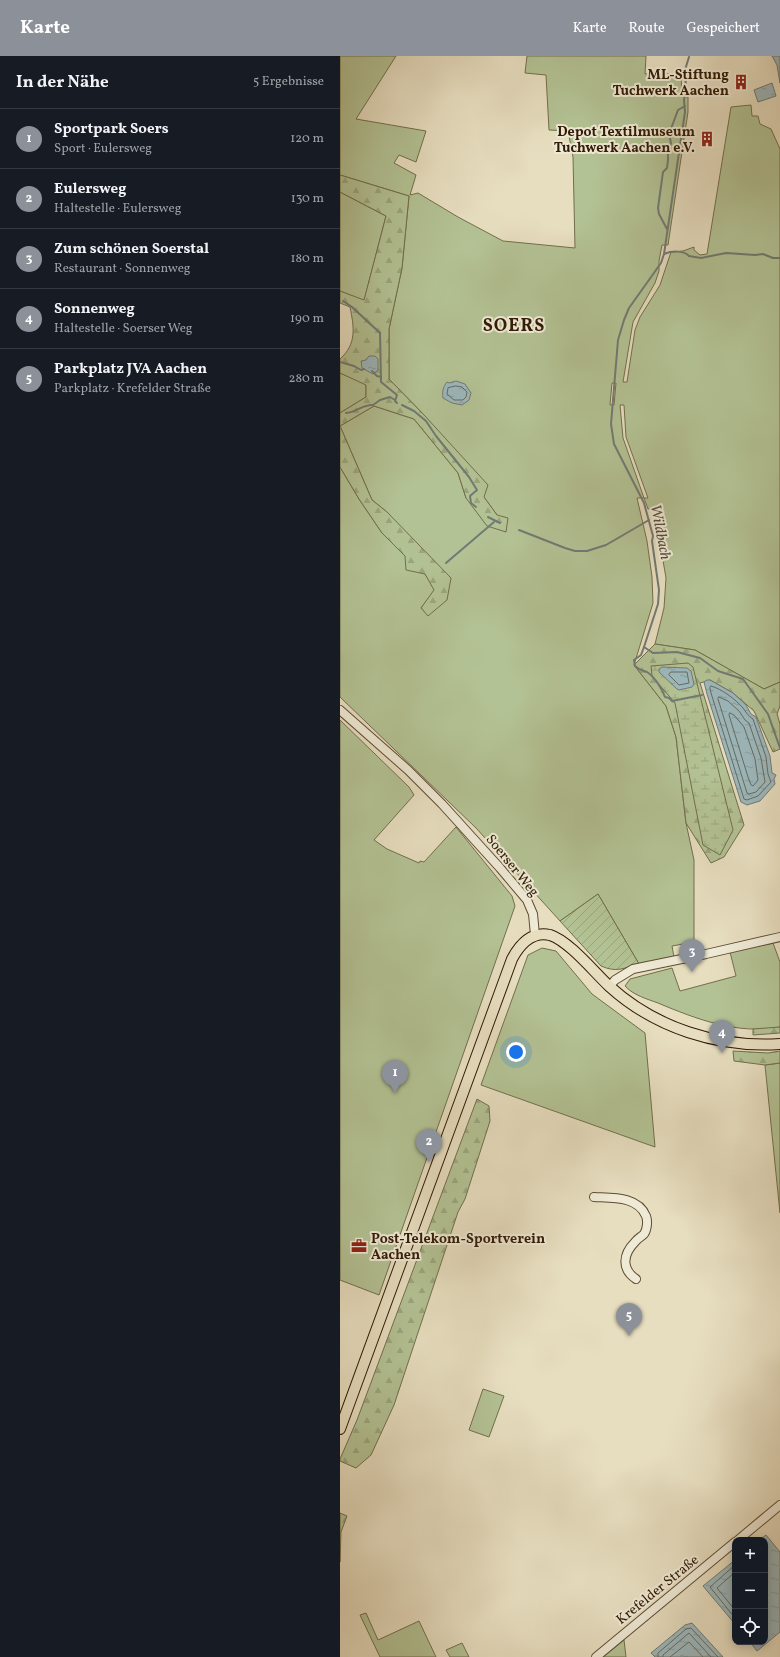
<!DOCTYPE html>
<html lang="de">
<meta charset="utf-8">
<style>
:root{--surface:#171b24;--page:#20242c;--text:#f1f3f6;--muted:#9ea1a6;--line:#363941;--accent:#8c9099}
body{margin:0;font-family:Vollkorn,serif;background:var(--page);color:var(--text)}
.controls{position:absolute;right:12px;bottom:12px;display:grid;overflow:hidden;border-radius:8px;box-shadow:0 2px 10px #0003}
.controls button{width:36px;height:36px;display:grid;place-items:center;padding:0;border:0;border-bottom:1px solid var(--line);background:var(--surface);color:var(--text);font:20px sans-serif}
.you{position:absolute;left:176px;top:996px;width:14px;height:14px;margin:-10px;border:3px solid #fff;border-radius:50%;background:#1a73e8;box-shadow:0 0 0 6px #1a73e833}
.badge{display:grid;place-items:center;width:26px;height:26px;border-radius:50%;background:var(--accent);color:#fff;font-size:13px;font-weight:700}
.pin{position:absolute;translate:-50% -33px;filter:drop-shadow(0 1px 2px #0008)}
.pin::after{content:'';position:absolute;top:21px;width:14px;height:12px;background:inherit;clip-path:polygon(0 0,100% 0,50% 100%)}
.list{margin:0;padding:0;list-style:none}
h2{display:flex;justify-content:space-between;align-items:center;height:52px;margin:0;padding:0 16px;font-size:17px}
h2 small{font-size:13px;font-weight:400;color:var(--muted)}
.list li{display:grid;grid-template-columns:26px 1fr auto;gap:12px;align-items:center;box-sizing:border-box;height:60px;padding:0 16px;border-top:1px solid var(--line)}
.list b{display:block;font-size:15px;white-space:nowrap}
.list p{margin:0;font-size:13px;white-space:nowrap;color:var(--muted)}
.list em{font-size:13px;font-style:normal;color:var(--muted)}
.icon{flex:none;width:22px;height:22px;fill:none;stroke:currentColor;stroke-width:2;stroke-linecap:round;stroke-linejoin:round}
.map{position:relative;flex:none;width:440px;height:1601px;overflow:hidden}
header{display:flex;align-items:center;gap:24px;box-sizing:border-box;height:56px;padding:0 20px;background:var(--accent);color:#fff}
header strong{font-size:19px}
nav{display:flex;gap:22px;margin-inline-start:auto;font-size:14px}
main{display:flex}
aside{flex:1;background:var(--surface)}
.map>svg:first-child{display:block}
.grass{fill:#b3c294;stroke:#726e4c;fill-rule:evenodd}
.forest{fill:url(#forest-firs);stroke:#726e4c}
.wetland{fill:url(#wetland-marsh);stroke:#726e4c}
.garden{fill:url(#garden-furrows);stroke:#726e4c}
.water{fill:url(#water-ripples);stroke:#717a74}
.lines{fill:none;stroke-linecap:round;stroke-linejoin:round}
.shore{stroke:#666a61;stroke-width:1}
.stream{stroke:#717a74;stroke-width:2}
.minor-casing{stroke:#5e4c33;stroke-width:10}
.major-casing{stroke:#311b04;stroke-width:12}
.minor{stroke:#efead6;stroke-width:8}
.major{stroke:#e7dec0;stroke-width:10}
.labels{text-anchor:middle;stroke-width:4;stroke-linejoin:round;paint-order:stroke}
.poi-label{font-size:14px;font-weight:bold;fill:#311b04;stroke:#efead6;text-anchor:end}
.street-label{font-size:14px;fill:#311b04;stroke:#efead6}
.water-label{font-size:15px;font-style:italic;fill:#514a3c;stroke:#efead6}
.district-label{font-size:18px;font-weight:bold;letter-spacing:1px;fill:#311b04;stroke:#efead6}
</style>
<header>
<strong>Karte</strong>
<nav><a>Karte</a><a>Route</a><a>Gespeichert</a></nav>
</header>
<main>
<aside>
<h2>In der Nähe<small>5 Ergebnisse</small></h2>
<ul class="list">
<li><span class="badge">1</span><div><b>Sportpark Soers</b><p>Sport · Eulersweg</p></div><em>120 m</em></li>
<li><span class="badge">2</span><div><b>Eulersweg</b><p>Haltestelle · Eulersweg</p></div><em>130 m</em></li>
<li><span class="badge">3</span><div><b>Zum schönen Soerstal</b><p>Restaurant · Sonnenweg</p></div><em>180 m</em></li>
<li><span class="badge">4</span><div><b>Sonnenweg</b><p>Haltestelle · Soerser Weg</p></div><em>190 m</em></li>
<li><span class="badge">5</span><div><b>Parkplatz JVA Aachen</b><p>Parkplatz · Krefelder Straße</p></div><em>280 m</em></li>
</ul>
</aside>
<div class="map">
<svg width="440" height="1601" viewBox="0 0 440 1601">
<defs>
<pattern id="forest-firs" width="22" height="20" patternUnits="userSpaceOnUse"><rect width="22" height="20" fill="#b3c294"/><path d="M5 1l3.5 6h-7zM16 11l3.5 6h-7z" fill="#9aa67e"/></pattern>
<pattern id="wetland-marsh" width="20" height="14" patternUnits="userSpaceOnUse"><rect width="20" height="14" fill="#b3c294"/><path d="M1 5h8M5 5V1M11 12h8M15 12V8" fill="none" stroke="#9aa67e"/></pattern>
<pattern id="garden-furrows" width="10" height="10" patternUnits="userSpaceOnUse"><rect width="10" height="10" fill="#b3c294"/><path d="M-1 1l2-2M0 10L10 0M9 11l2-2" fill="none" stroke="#9aa67e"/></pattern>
<pattern id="water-ripples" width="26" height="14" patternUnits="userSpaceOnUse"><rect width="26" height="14" fill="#9cb9be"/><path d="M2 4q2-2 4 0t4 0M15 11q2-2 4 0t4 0" fill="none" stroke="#879ea2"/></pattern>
</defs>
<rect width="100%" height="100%" fill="#e7dec0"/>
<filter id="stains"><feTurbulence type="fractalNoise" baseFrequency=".005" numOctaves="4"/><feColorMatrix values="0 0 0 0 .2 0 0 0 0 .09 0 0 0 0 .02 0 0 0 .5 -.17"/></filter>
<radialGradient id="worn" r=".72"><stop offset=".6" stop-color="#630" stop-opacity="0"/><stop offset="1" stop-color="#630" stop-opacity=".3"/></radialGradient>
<g class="grass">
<path d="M 0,0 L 56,0 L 16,63 L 86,75 L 76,106 L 59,99 L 54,107 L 76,119 L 70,139 L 78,137 L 118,161 L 163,185 L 235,192 L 233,101 L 228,75 L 209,74 L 206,19 L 185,17 L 187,0 L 306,0 L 305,18 L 332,18 L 341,20 L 342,40 L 348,41 L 348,56 L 328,189 L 322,189 L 319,205 L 319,215 L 315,227 L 293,266 L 283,326 L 287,326 L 295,274 L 300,261 L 320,229 L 331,196 L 343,195 L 354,191 L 354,194 L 360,199 L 367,198 L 391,51 L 411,49 L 412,60 L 418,60 L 420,68 L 431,73 L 440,93 L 440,626 L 424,633 L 355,594 L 315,588 L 324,552 L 326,522 L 314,452 L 308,453 L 304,442 L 297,442 L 307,485 L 312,521 L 313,547 L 294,609 L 326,650 L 336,681 L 346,767 L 354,804 L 354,886 L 332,890 L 334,901 L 299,908 L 258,838 L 220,865 L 136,772 L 0,641 L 0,411 L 19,443 L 42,477 L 85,518 L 95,534 L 81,552 L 107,544 L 47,456 L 32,444 L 0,370 L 34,350 L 74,363 L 118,417 L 126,442 L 157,459 L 85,360 L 49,323 L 49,273 L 62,212 L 69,140 L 0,119 ZM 272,327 L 276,327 L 274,349 L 270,349 ZM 280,349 L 284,349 L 286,381 L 308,442 L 304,442 L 283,382 Z"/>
<polygon points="0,136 46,160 24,245 0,235"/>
<polygon points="0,317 26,328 26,341 0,357"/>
<polygon points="0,664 69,731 74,739 34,784 47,793 79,807 80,805 84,806 116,771 172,840 175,850 39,1239 0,1224"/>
<path d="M 433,887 L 440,906 L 440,971 C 398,979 356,963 318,947 C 307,943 293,939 285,930 L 290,923 L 332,912 L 340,935 L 396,920 L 390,896 Z"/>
<polygon points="202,892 216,895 252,938 305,977 315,1091 141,1029 188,899"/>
<polygon points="440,1007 440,1157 425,1009"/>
<polygon points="143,1333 164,1340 149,1381 129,1374"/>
<polygon points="26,1557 38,1584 79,1565 96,1601 40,1601 20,1559"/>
<polygon points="284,1584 286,1601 263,1601"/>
<polygon points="122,1587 129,1601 110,1601 106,1594"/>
</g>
<g class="forest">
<path d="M 0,119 L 69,140 L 62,212 L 49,273 L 49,323 L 85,360 L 148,429 L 144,441 L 157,459 L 168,462 L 166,476 L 147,470 L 126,442 L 118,417 L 74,363 L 34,350 L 0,370 L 32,444 L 47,456 L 111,522 L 107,544 L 88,560 L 81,552 L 94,534 L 85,518 L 66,514 L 65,500 L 42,477 L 19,443 L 0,411 L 0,357 L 26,341 L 26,329 L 0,317 L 0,303 C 17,288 14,271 10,251 L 0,247 L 0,235 L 24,244 L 46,160 L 0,136 Z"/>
<polygon points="315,588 355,594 424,633 440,626 440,650 437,658 440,668 440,693 433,696 414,655 393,637 379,629 370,624 360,627 404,769 384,801 371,807 346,767 336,681 326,650 294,609"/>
<polygon points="440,971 440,977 413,979 413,973"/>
<polygon points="393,995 428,997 440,995 440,1007 425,1009 394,1005"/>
<polygon points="137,1043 149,1050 150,1065 125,1143 118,1156 54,1349 31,1399 16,1412 0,1405 0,1403 17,1364"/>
<polygon points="0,1457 7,1460 1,1476 0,1506"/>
</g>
<polygon class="wetland" points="348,607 353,611 393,774 380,799 363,789 335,647 312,620 311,610"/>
<path class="garden" d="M 258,838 L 299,908 C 283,912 277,917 261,910 L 220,865 Z"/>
<g class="water">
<polygon points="432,0 440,0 440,27 437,9"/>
<polygon points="432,27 436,40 418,46 414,34"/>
<polygon points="29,300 35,300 38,303 38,314 33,318 22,312 21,305 26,304"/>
<path d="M 116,325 L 125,328 L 131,337 L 129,344 L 122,349 L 112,347 L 103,342 C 102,335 103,331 107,326 L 109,327 Z"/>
<polygon points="322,611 347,612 351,615 354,628 352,631 339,634 337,633 319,616 319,613"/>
<polygon points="367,624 370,624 393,637 406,649 411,658 416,661 430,700 432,717 436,719 434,723 435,728 420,745 407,749 401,746 367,638 364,626"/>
<polygon points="426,1479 440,1496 440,1576 417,1595 410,1586 425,1586 425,1484 419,1484"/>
<polygon points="395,1504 395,1568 363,1530"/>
<polygon points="352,1567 383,1601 315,1601 311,1597 345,1569"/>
</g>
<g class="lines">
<g class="shore">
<polygon points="116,330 122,331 127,336 126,341 123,344 114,344 107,338 108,332"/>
<polygon points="331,616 347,616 349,627 339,629 329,619"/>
<path d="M 371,630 C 382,633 395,643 403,652 C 406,656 408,660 413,663 L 426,701 L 428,718 L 431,726 L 418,740 L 407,744 L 404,743 L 371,637 L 370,632 Z"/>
<polygon points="379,641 388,645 399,655 405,664 409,667 421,702 425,726 416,736 409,738 407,737 378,643"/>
<polygon points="390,657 394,659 404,671 415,703 418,724 413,730 411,729 408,721 389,659"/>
<polyline points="395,1509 370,1531 395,1562"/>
<polyline points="395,1516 377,1532 395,1554"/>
<polyline points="318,1601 318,1597 346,1573 351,1572 378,1601"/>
<polyline points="323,1601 323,1599 349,1577 371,1601"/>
<polyline points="330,1601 349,1586 363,1601"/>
</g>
<g class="stream">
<polyline points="349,1 345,14 346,33 344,44 345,56 324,198 321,207 289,252 284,264 278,284 271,368 274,388 304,447 313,480 312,485 319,534 318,548 304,591 313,597 337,596 360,602 378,615 403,623 428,658 440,692"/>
<polyline points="327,173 319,158 318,152 323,116 327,112 328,104 328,97 331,87 329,78 338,54 345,50"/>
<path d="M 324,198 C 331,195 344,194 349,200 L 361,202 L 386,197 L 415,199 L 423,198 L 433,202 L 440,202"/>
<polyline points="3,245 12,251 40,277 41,326 57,339 55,345 57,347"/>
<polyline points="0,306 14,310 21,314 24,313"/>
<polyline points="32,315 37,320 41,321"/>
<polyline points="62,349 74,355 86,365 96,380 129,421 137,434 130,440 131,447 136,451"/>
<path d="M 6,357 C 16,356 24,348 33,349 L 40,344 L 50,341 L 55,344"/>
<polyline points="148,461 160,467"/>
<polyline points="179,474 225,492 235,495 247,495 266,489 309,464"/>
<polyline points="106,507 154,466"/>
<path d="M 304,591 L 301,599 L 294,604 L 295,610 C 299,614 302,614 307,616 C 315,621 322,633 325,641 L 329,642 L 332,645 L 362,639"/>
</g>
<defs>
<g id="minor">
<polyline points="0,654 68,714 102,748 160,812 187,844 193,858 195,879"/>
<polyline points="269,931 275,924 293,913 366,898 440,881"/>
<path d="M 254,1141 C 272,1142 298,1140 306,1160 C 308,1165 307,1174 304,1178 C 301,1181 297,1183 295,1186 C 283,1198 281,1213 296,1223"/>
<polyline points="398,1484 440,1449"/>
<polyline points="256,1601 395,1486"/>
</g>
<path id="major" d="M 0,1373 L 172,903 C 180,888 192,875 210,879 C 229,885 254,916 269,930 C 315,972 378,992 440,988"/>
</defs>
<use href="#minor" class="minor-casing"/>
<use href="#major" class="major-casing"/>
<use href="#minor" class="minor"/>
<use href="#major" class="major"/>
</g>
<defs>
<symbol id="building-bare" viewBox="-9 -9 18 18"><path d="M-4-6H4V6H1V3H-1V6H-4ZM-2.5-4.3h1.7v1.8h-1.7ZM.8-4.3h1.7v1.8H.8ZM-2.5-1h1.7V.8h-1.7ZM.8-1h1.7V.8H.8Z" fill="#8f2418" stroke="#efead6" stroke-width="2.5" paint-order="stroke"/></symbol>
<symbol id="office-bare" viewBox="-9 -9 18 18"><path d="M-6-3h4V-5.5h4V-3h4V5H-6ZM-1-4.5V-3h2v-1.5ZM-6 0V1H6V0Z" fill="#8f2418" stroke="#efead6" stroke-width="2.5" paint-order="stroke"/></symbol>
</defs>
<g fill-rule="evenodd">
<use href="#building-bare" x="390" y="15" width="22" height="22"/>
<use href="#building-bare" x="356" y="72" width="22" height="22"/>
<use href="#office-bare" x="8" y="1179" width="22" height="22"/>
</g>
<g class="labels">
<g class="poi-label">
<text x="389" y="23">ML-Stiftung<tspan x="389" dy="16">Tuchwerk Aachen</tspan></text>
<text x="355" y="80">Depot Textilmuseum<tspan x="355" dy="16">Tuchwerk Aachen e.V.</tspan></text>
<text x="31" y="1187" text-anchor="start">Post-Telekom-Sportverein<tspan x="31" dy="16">Aachen</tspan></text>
</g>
<g class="street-label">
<text transform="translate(173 809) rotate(51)" y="5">Soerser Weg</text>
<text transform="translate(317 1533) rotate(-39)" y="5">Krefelder Straße</text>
</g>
<g class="water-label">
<text transform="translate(321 476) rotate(79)" y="5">Wildbach</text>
</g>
<g class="district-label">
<text x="174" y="275">SOERS</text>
</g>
</g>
<rect width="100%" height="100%" filter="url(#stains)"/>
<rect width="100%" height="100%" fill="url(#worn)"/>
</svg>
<div class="controls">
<button>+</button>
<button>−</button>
<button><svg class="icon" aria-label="locate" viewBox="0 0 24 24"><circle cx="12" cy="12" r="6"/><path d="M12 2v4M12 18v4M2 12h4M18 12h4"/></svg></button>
</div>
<div class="you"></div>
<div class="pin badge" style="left:55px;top:1037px">1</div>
<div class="pin badge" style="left:89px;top:1106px">2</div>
<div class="pin badge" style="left:352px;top:916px">3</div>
<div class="pin badge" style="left:382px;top:997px">4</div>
<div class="pin badge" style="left:289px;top:1280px">5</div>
</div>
</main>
